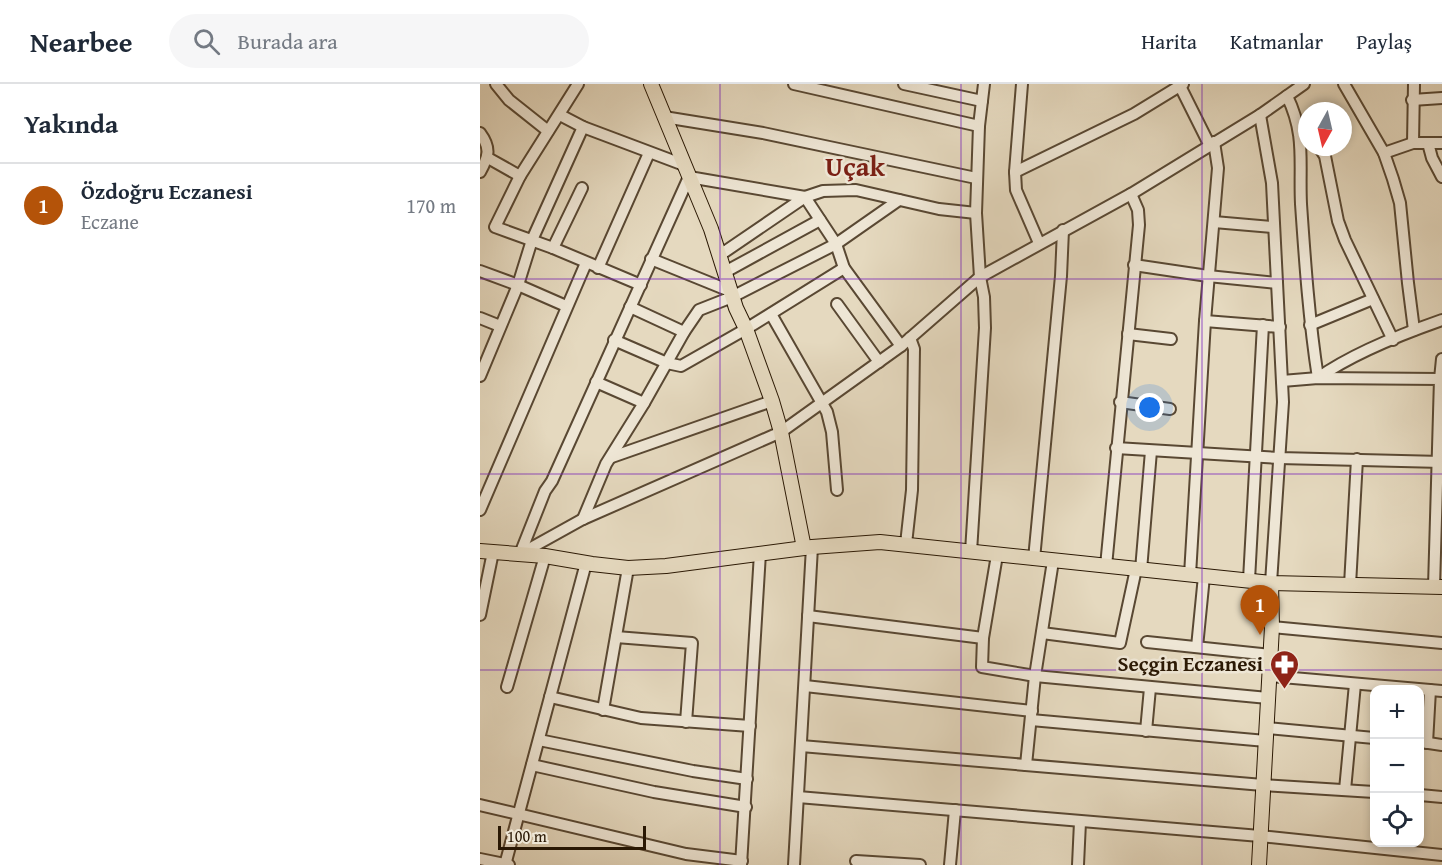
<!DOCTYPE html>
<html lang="tr">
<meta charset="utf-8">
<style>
:root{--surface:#fff;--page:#f6f6f7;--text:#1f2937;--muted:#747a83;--line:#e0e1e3;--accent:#b45309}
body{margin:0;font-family:"Gentium Book Plus",serif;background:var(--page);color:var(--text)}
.controls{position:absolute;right:18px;bottom:18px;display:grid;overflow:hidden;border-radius:12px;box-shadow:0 3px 9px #0003}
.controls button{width:54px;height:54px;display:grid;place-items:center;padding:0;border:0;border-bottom:2px solid var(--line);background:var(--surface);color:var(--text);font:30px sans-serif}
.compass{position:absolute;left:818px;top:18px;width:54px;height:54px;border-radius:50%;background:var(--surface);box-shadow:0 3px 9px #0003;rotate:188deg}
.scale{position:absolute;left:18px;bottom:15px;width:148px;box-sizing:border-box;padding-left:6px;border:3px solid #2a1804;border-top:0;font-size:16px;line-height:21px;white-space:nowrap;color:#2a1804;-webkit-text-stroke:4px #eee6d5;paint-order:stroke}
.you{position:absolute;left:670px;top:324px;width:21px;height:21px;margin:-15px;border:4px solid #fff;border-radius:50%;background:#1a73e8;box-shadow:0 0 0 9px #1a73e833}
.badge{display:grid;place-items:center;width:39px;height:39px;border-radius:50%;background:var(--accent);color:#fff;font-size:20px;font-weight:700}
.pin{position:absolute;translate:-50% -50px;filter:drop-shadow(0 2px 3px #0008)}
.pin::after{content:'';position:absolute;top:32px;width:21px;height:18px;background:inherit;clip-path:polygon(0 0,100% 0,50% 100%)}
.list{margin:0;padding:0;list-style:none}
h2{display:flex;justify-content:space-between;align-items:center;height:78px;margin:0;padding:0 24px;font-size:26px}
h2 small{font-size:20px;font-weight:400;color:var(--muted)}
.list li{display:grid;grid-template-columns:39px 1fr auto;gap:18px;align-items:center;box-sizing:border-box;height:84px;padding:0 24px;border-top:2px solid var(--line)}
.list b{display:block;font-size:22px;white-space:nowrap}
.list p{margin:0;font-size:20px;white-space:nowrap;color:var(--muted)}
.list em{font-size:20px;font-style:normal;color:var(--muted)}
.icon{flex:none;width:33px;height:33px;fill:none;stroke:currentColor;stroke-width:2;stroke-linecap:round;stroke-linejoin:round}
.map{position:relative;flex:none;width:962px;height:781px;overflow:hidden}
header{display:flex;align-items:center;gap:36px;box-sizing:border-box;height:84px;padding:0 30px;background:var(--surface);border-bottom:2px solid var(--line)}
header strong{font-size:28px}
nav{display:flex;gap:33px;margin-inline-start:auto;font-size:21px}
.search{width:420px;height:54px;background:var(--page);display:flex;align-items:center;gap:15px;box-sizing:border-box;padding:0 21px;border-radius:33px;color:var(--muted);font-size:22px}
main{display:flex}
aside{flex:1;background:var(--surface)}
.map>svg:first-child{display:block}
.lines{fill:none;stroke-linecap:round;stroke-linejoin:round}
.minor-casing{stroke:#594833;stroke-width:14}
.major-casing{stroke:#2a1804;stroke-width:16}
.minor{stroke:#eee6d5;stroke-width:10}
.major{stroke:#e5d9bf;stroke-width:14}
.grid{fill:none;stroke:#7b2cbf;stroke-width:1.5;stroke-opacity:0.55}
.labels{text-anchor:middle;stroke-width:5;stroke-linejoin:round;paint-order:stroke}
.poi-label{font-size:21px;font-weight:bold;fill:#2a1804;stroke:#eee6d5;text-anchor:end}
.district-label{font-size:27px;font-weight:bold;fill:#7a1f14;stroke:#eee6d5}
</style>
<header>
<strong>Nearbee</strong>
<div class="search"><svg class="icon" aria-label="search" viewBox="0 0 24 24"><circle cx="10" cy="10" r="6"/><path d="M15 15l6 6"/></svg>Burada ara</div>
<nav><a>Harita</a><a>Katmanlar</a><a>Paylaş</a></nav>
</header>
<main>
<aside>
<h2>Yakında<small></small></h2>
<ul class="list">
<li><span class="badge">1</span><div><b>Özdoğru Eczanesi</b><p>Eczane</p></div><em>170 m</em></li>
</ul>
</aside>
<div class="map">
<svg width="962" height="781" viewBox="0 0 962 781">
<rect width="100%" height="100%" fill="#e5d9bf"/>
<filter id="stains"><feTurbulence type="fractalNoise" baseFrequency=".00333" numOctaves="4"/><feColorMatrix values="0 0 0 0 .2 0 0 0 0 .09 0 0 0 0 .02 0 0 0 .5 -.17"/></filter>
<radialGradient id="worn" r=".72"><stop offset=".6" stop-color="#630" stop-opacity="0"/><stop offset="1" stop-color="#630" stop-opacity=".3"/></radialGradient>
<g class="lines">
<defs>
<g id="minor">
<polyline points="16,0 29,16 68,47"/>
<polyline points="98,0 40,92 15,143 73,164 161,201"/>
<polyline points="314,0 499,42"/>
<polyline points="424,0 502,17"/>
<polyline points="542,0 535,88 536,106 559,159"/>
<polyline points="699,0 729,60"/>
<polyline points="864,0 904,69 913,95 920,119 928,199 934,246"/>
<path d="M 807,12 C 826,51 819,78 821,120 C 825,178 829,236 838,294 C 873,269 922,250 962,236"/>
<polyline points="932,16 962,14"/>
<polyline points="80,31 103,43 204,81"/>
<polyline points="780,31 792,99 803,318 791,499"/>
<polyline points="184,33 283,49 496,94"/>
<path d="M 0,49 C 11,64 9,72 0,88"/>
<polyline points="933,59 934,0"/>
<polyline points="948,59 952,74 962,93"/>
<polyline points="839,63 845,72 858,137 865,156 913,256"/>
<polyline points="904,69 933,59 962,59"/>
<polyline points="8,74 40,92"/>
<polyline points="535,88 654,30 703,0"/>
<polyline points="734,138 793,143"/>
<polyline points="73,164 102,104"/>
<polyline points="240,171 325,113 343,107 376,106 459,125 496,129"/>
<polyline points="171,175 250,207"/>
<polyline points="654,181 728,192 797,199"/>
<polyline points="118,184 169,69"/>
<polyline points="0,187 38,201 86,222"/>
<polyline points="245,188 340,136"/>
<polyline points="357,220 399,278"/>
<polyline points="150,223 204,248"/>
<polyline points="291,230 347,328 352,348 357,406"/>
<polyline points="0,234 20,242"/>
<polyline points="725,237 800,243"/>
<polyline points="830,241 893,215"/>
<polyline points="648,250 691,255"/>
<polyline points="134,256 187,279 201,282 266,245 364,184"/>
<polyline points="0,292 38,201 52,156 103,43"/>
<polyline points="960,295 962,275"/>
<polyline points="802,297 838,294 960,295 954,503"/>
<polyline points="116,298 164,319"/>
<polyline points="640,318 690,325"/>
<polyline points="636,364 799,374 962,378"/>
<polyline points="132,373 292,317"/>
<polyline points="0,426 106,179"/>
<polyline points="103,435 126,380 164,319 204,248 219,226 252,213 356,160 419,116"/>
<polyline points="426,460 432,406 434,265 430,254"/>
<polyline points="491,468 505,244 504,213 500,193 496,129 499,42 504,0"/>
<polyline points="40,470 103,435 301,348 421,262 500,193 651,110 780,31 824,0"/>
<polyline points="40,470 65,407 72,397 209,93 325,113 356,160 364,184 421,262"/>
<polyline points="517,471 503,554 502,583 555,592 788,614"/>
<polyline points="554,475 581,192 583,146"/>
<polyline points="626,482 659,141 658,126 651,110"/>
<polyline points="661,486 671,367"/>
<polyline points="710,491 725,237 738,84 734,58"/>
<polyline points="769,496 783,241"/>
<polyline points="870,501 877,375"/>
<polyline points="0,531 13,468"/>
<polyline points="328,532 503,554"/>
<polyline points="792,543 962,559"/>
<polyline points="562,549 640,559 656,485"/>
<polyline points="136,553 212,559 206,638"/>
<polyline points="667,558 791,571"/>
<polyline points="717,563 724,492"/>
<polyline points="790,592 962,607"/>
<polyline points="325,602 552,627"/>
<polyline points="27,603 65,472"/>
<polyline points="70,613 161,634 270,642"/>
<polyline points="123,626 148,484"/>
<polyline points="551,636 786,657"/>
<polyline points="787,644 894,654"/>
<polyline points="666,647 670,604"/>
<polyline points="59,656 213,687 267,695"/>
<polyline points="942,658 962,661"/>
<polyline points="947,659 950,606"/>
<polyline points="321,662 783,701 894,708"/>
<polyline points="52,681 174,708 266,723"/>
<polyline points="546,681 555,592 573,477"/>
<polyline points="865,706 875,600"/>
<polyline points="940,711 962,713"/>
<polyline points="318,713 780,752 962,771"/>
<polyline points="0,721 206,770 262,777"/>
<polyline points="0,775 29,781"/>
<polyline points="376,777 440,781"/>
<polyline points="25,781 106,479"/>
<polyline points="261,781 280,469"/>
<polyline points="314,781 332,463"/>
<polyline points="470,781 475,726"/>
<polyline points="598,781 600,738"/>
</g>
<g id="major">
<polyline points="171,0 231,145 256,224 266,245 292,317 301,348 324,464"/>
<polyline points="0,467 65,472 112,480 148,484 186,482 332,463 400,458 791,499 962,503"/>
<polyline points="779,781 792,543 791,499"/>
</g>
</defs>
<use href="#minor" class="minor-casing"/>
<use href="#major" class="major-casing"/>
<use href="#minor" class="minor"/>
<use href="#major" class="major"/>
</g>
<path class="grid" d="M 240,0 L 240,781M 481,0 L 481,781M 722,0 L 722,781M 0,195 L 962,195M 0,390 L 962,390M 0,586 L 962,586"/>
<defs>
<symbol id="pharmacy-pin" viewBox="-11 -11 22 30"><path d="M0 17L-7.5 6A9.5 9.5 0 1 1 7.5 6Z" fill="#8f2418" stroke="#eee6d5"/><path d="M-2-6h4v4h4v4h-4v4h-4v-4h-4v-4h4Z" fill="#fff"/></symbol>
</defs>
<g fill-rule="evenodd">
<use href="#pharmacy-pin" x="788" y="564" width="33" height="45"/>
</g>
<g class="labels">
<g class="poi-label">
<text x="783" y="587">Seçgin Eczanesi</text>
</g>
<g class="district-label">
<text x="375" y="92">Uçak</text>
</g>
</g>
<rect width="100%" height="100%" filter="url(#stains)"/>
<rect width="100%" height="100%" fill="url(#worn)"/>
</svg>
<div class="controls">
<button>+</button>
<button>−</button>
<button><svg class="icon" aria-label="locate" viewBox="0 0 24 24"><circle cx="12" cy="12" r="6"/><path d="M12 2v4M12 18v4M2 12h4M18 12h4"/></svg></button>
</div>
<svg class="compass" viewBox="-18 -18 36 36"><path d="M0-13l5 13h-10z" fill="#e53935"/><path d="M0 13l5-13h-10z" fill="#747a83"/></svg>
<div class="scale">100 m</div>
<div class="you"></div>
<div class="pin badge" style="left:780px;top:551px">1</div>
</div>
</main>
